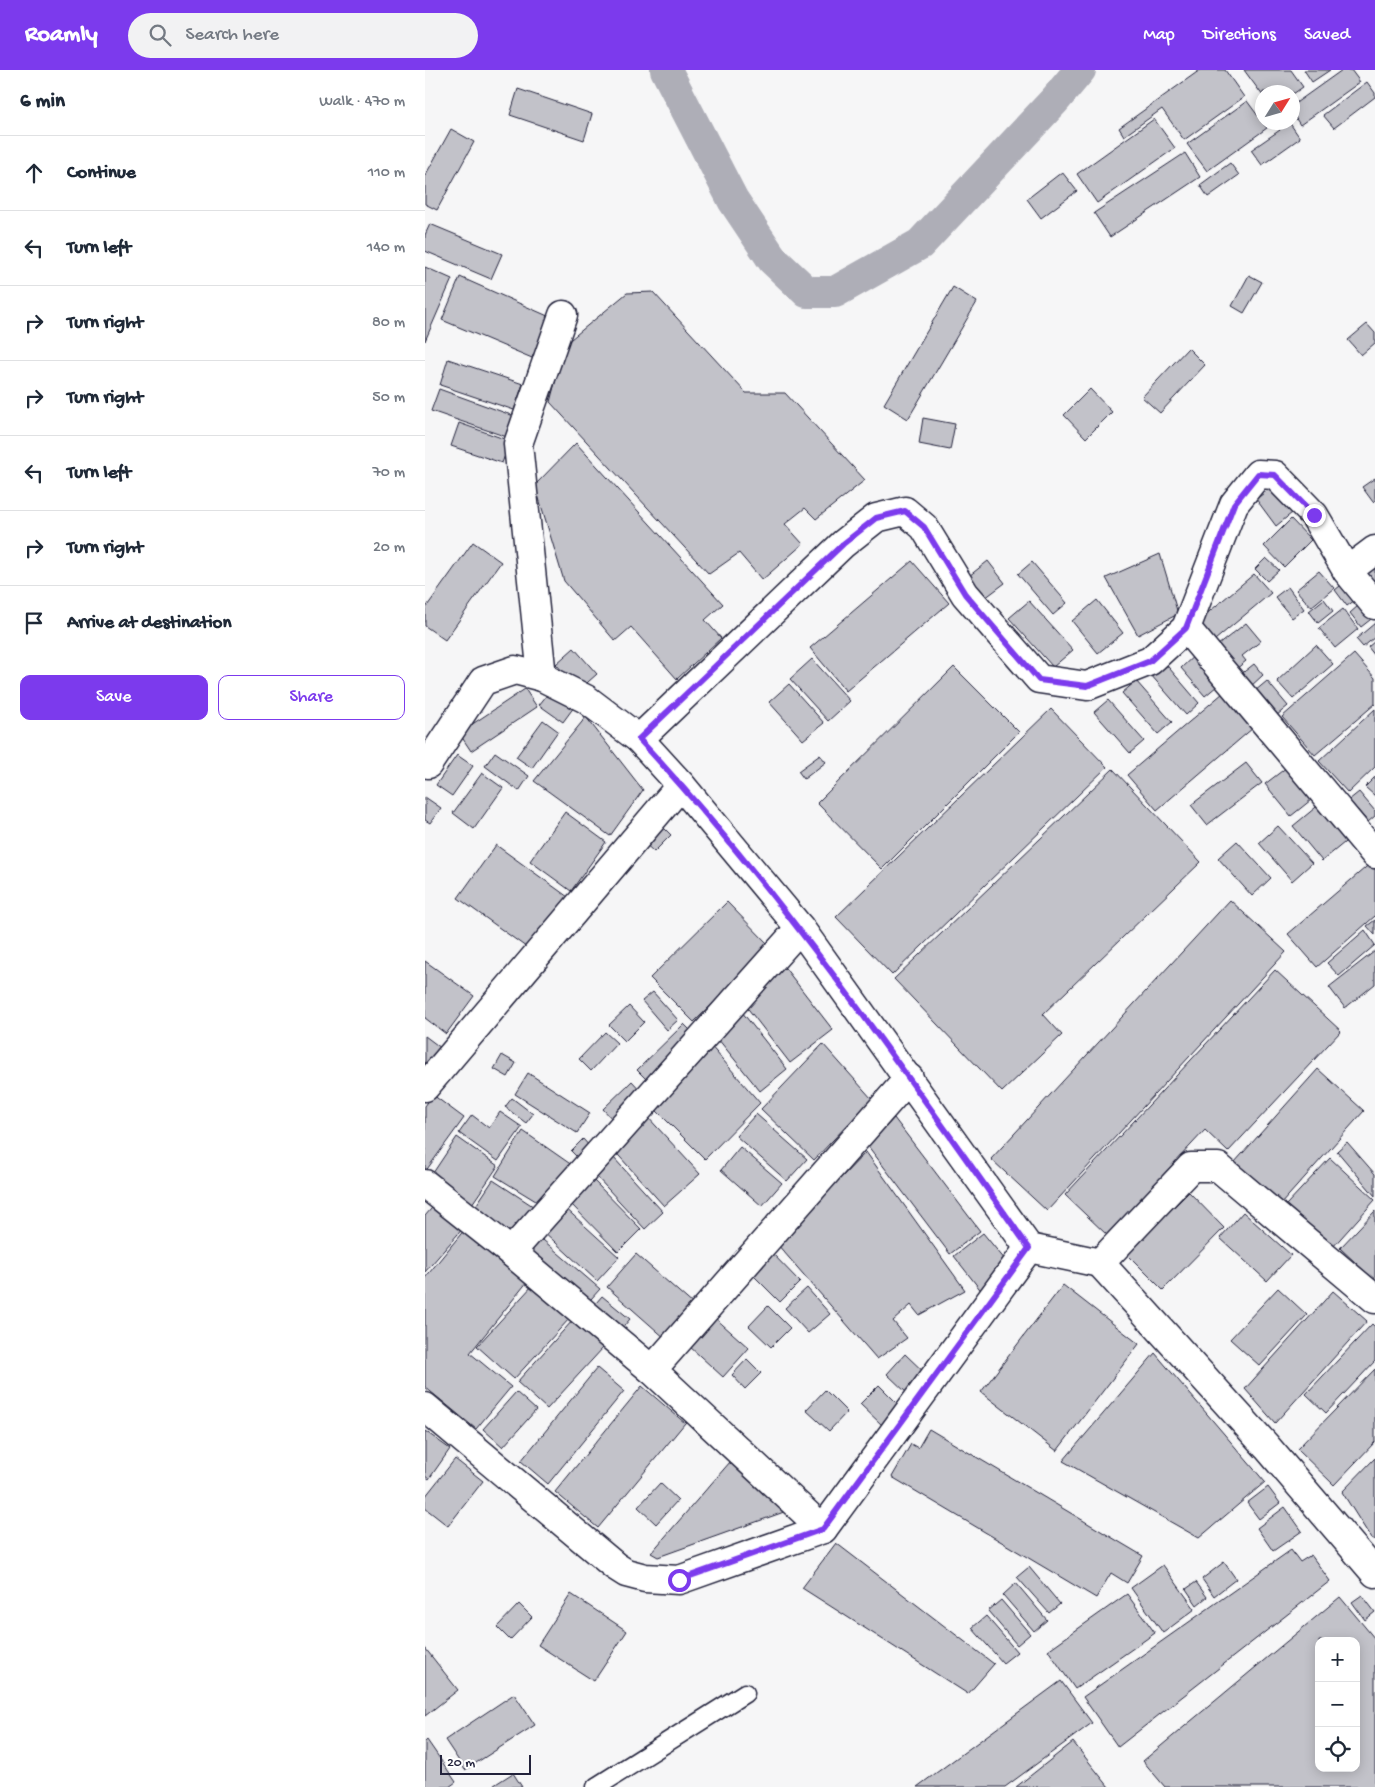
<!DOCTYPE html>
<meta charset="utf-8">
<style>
:root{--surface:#fff;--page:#f2f2f3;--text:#1f2937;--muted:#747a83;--line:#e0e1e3;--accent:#7c3aed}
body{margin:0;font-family:"Gochi Hand",sans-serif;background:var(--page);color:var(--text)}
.controls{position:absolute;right:15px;bottom:15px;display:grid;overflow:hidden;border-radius:10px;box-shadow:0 2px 12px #0003}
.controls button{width:45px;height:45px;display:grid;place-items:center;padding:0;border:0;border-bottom:1px solid var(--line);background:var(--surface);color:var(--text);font:25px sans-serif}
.compass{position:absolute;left:830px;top:15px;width:45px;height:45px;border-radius:50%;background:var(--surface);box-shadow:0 2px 12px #0003;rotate:53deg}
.scale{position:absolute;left:15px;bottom:12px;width:91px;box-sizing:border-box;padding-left:5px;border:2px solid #22223b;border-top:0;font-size:14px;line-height:18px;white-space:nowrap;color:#22223b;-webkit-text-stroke:4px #fff;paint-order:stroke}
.stop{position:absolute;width:15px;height:15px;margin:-11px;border:4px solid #7c3aed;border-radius:50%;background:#fff}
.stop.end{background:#7c3aed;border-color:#fff;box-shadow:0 1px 5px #0008}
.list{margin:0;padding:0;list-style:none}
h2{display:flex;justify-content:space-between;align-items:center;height:65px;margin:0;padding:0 20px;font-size:21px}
h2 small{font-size:16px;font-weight:400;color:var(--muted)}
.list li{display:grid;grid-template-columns:32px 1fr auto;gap:15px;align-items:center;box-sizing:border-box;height:75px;padding:0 20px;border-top:1px solid var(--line)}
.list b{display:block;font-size:19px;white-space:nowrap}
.list em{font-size:16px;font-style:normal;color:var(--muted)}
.actions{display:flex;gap:10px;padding:15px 20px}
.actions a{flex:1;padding:11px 0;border:1px solid var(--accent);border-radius:10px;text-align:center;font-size:18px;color:var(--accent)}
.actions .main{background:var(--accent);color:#fff}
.icon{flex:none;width:28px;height:28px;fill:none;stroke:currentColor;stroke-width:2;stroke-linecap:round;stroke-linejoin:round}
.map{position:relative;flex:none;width:950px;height:1717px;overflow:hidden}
header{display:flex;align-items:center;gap:30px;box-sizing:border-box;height:70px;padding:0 25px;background:var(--accent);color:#fff}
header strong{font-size:24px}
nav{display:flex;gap:28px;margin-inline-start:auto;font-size:18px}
.search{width:350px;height:45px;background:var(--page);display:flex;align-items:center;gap:12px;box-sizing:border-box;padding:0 18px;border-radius:28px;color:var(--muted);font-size:19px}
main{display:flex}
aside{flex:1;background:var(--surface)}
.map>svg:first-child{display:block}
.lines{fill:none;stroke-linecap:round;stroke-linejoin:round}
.canal{stroke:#aeaeb7;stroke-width:32}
.building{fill:#c2c2c9;stroke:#22223b;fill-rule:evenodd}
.service-casing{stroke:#22223b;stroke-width:21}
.minor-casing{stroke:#22223b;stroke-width:31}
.service{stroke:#fff;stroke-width:18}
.minor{stroke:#fff;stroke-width:28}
.route{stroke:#7c3aed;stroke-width:6}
</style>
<header>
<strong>Roamly</strong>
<div class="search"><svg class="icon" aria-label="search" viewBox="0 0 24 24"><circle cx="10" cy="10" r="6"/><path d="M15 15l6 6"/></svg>Search here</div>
<nav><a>Map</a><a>Directions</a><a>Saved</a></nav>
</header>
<main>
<aside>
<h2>6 min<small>Walk · 470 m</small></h2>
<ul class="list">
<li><svg class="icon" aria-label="ahead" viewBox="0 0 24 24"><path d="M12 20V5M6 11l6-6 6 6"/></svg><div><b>Continue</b></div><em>110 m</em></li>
<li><svg class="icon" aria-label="left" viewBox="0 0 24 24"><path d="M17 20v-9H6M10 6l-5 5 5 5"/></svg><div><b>Turn left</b></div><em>140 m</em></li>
<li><svg class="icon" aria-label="right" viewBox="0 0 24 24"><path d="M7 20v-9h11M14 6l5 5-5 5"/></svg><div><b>Turn right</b></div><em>80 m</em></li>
<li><svg class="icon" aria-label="right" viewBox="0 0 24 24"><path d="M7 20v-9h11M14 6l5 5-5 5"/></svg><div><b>Turn right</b></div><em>50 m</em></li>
<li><svg class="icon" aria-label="left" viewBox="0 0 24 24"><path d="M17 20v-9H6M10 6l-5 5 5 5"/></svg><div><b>Turn left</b></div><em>70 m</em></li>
<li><svg class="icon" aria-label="right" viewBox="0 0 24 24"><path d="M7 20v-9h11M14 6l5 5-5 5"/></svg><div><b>Turn right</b></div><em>20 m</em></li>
<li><svg class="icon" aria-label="arrive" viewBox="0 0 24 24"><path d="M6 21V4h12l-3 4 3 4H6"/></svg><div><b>Arrive at destination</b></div></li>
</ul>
<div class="actions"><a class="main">Save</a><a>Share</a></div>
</aside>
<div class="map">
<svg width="950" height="1717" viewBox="0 0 950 1717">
<rect width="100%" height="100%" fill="#f6f6f7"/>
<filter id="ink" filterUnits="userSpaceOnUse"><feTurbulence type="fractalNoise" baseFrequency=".02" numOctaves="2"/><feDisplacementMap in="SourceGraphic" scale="10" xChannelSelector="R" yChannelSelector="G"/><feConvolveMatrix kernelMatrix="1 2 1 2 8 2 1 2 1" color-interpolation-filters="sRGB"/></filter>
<g filter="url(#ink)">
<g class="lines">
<polyline class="canal" points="241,0 308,130 348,190 382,222 410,222 495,174 630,30 655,0"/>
</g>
<g class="building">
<polygon points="775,0 800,0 819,27 759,70 737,39 699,66 694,58"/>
<polygon points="819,0 866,0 878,17 868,24 868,22 838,22 838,26"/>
<polygon points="879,0 905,0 887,12"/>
<polygon points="917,0 926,0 935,12 875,55 868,44 868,35"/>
<polygon points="942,12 950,23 950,27 909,58 898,45"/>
<polygon points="93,19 167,44 159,70 85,45"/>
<polygon points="822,31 842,58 782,101 762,74"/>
<polygon points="729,49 750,78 672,133 652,104"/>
<polygon points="849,52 864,52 875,68 837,95 826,80 855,60"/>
<polygon points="26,59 49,72 12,140 0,134 0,106"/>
<polygon points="760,83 775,107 685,167 669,143"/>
<polygon points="805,93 814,105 783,127 775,115"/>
<polygon points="637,102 652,121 616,148 602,129"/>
<polygon points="5,154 77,184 66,209 0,181 0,165"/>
<polygon points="0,197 27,209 0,271"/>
<polygon points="824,205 837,212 819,243 807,236"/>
<polygon points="35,207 125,247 107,288 17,250"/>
<polygon points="528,217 552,232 483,349 459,334"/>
<polygon points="228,222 321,323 360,323 440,410 391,449 380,438 360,454 378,474 337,510 314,483 284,504 125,332 140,274 202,223"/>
<polygon points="942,254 950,263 950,273 936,285 923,270"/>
<polygon points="763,278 780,295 735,343 717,327"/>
<polygon points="23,289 98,314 89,340 15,315"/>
<polygon points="14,319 89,346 82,367 6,341"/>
<polygon points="665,319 687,342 661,368 639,345"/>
<polygon points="498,348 530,354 525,380 494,374"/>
<polygon points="34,353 85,371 77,393 26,376"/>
<polygon points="151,373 298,534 280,550 296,568 252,609 206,557 190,571 139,511 110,415"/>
<polygon points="950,408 950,430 948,432 937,417"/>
<polygon points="846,418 867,443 851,456 831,429"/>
<polygon points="866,449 886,470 859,497 839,476"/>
<polygon points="48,472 76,492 20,570 0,556 0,539"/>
<polygon points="735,484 753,544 713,565 681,508"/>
<polygon points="841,488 854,500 842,511 830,499"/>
<polygon points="950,489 950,522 932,502"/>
<polygon points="487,491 524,533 421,621 385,578"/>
<polygon points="563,491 580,513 560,528 544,506"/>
<polygon points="607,492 642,533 628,545 593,504"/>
<polygon points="894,501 909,518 886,537 871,520"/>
<polygon points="829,504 846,523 790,570 773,551"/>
<polygon points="925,508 937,525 922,536 910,520"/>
<polygon points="863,517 879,539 867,548 850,527"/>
<polygon points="942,528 950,546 936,557 925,543"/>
<polygon points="899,529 908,541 893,553 884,541"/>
<polygon points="672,530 698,563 673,583 647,551"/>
<polygon points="604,531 648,580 628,597 584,548"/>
<polygon points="918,539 933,559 910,578 894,558"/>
<polygon points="821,553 836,571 817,586 821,591 806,603 788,579"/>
<polygon points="950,553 950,567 938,577 931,569"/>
<polygon points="950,571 950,586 943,577"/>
<polygon points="891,575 908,594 868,629 852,611"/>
<polygon points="149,578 172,604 154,620 131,594"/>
<polygon points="773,582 798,611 780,626 756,598"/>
<polygon points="929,584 950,608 950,634 890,685 857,647"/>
<polygon points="387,589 425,631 403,651 365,609"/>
<polygon points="739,592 774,633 761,645 725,604"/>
<polygon points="829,594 838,605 825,617 815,605"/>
<polygon points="529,597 594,662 457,799 392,733"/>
<polygon points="711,611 747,652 733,664 697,623"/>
<polygon points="842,611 863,636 851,646 830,621"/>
<polygon points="364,614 399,653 378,670 344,632"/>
<polygon points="805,617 835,652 732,740 702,705"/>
<polygon points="100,619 112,637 46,681 34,663"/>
<polygon points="126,620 149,637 138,652 114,635"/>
<polygon points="683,630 719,671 705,683 669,642"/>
<polygon points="626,639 682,697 467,905 411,847"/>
<polygon points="950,639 950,697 923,723 894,691"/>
<polygon points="161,647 218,720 185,766 109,711"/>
<polygon points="118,650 133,661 107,698 91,687"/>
<polygon points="70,682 104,706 94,721 60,696"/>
<polygon points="32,685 48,696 27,726 11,715"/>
<polygon points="395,685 401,692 379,709 373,701"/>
<polygon points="821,693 837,713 782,755 766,735"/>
<polygon points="866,694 891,726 866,746 840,714"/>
<polygon points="688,699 776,792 618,944 637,965 577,1022 469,909"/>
<polygon points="57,703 78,718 49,759 28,743"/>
<polygon points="950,707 950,726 940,717"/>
<polygon points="934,722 950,741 950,746 943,752 924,730"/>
<polygon points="0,727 16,738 5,753 0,750"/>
<polygon points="896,733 925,768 897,791 868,756"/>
<polygon points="140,742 181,772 146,821 105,791"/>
<polygon points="234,753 246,765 229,782 217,771"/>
<polygon points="853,756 887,793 867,811 834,773"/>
<polygon points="812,771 846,808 827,826 793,788"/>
<polygon points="71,775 143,827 105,880 33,828"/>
<polygon points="947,792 950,796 950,846 892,897 863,864"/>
<polygon points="805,830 861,882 622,1141 566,1089"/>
<polygon points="302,832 346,877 269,952 225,908"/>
<polygon points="950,850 950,865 942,856"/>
<polygon points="940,860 950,875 914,906 902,893"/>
<polygon points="950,881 950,914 920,938 904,917"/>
<polygon points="0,891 49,926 21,964 0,948"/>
<polygon points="360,898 408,960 365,993 317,931"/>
<polygon points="850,900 916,961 803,1082 780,1060 682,1165 640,1125"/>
<polygon points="228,922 253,950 242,960 217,931"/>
<polygon points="204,936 219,952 200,971 184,955"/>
<polygon points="317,942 362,999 335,1021 289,964"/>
<polygon points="259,954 272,967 225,1013 212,1000"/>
<polygon points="180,962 192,973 166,1001 154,989"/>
<polygon points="0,966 16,978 0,1000"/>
<polygon points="398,974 447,1029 389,1090 336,1039"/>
<polygon points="285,975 335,1033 280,1089 226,1035"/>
<polygon points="77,985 91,993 83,1007 69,999"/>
<polygon points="893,999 939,1041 855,1135 809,1093"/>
<polygon points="103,1003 165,1043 152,1063 90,1024"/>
<polygon points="207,1011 218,1023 189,1051 178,1039"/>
<polygon points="8,1025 39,1048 0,1102 0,1036"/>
<polygon points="87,1028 108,1044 101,1053 80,1037"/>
<polygon points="75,1042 97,1057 73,1091 34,1063 47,1045 64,1058"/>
<polygon points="331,1044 382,1089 362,1111 311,1066"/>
<polygon points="221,1045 275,1104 239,1136 186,1077"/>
<polygon points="469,1048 555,1161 525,1184 443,1076"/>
<polygon points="98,1061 154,1100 119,1136 70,1106"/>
<polygon points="32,1067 73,1096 47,1134 6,1106"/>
<polygon points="158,1069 166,1078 154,1089 146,1081"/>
<polygon points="922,1072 950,1104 950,1126 912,1081"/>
<polygon points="315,1077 357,1113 337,1136 296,1100"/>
<polygon points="441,1082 540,1220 494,1245 486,1235 468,1251 482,1268 452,1289 352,1174"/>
<polygon points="188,1087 238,1142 220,1159 170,1105"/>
<polygon points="905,1088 950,1130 907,1178 861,1135"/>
<polygon points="167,1109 216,1159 193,1182 144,1132"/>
<polygon points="68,1110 114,1140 94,1170 48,1140"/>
<polygon points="764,1122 799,1158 738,1220 702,1184"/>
<polygon points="12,1132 39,1157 0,1202 0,1146"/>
<polygon points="137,1135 194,1187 172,1211 116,1159"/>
<polygon points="950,1141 950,1211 915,1178"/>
<polygon points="818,1142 866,1185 842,1211 795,1168"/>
<polygon points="40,1159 103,1211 45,1283 86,1317 51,1359 0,1317 0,1208"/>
<polygon points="558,1163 585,1196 561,1227 529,1186"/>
<polygon points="111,1164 175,1219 157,1239 94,1184"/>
<polygon points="346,1182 375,1212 355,1232 325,1202"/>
<polygon points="211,1184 270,1236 241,1269 182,1217"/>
<polygon points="108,1215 145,1248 89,1309 52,1276"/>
<polygon points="638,1215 714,1274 632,1381 556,1322"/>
<polygon points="382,1218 405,1244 383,1263 360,1238"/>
<polygon points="853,1218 882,1245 835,1296 805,1269"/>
<polygon points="908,1221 942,1251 850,1353 820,1319"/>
<polygon points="177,1226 205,1249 193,1263 165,1240"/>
<polygon points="343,1236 365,1258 346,1277 324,1256"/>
<polygon points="289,1247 324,1278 298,1307 264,1276"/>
<polygon points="148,1250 178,1278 122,1339 92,1312"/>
<polygon points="947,1254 950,1257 950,1291 901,1343 881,1324"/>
<polygon points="730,1283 840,1412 774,1468 638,1391"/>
<polygon points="480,1284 503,1306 484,1325 462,1304"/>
<polygon points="322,1289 336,1303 320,1319 307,1305"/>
<polygon points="172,1298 199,1321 123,1414 96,1391"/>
<polygon points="950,1299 950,1372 909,1415 872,1379"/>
<polygon points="454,1315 476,1337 458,1356 435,1334"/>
<polygon points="217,1316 260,1353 173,1458 130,1422"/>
<polygon points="400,1320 422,1342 404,1361 381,1340"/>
<polygon points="91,1322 111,1340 78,1377 58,1359"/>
<polygon points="504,1359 718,1486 702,1513 686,1503 671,1528 467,1407 486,1374 493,1378"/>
<polygon points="0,1361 25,1379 4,1409 0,1406"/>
<polygon points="312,1384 373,1437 233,1487 226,1483"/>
<polygon points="950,1388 950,1470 946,1468 917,1422"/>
<polygon points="30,1389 58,1411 23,1456 0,1438 0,1427"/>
<polygon points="235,1413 253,1430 231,1454 213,1437"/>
<polygon points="843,1417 855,1433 834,1449 822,1433"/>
<polygon points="860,1437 877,1461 848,1481 832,1458"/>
<polygon points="411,1473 569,1594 543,1624 377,1518"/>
<polygon points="866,1480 875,1492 886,1485 905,1511 693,1677 658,1627"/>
<polygon points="799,1492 811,1509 789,1526 777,1509"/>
<polygon points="738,1495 770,1539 738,1563 706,1518"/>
<polygon points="604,1497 635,1534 624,1543 592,1507"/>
<polygon points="771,1512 782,1527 772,1535 761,1519"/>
<polygon points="591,1513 622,1550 609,1561 578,1525"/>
<polygon points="146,1524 202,1561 169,1611 113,1575"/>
<polygon points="702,1524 730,1563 650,1619 623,1580"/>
<polygon points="937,1525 950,1542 940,1550 927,1532"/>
<path d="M 915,1527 L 950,1569 L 950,1717 L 740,1717 L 718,1691 ZM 894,1571 L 931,1571 L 931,1698 L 894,1698 Z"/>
<polygon points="576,1530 605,1564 592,1575 563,1541"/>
<polygon points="94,1534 107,1547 85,1570 72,1557"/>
<polygon points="561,1546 592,1582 578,1593 547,1558"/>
<polygon points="0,1578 33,1620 0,1646"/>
<polygon points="636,1611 667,1653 580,1717 492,1717"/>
<polygon points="89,1624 110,1655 40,1700 20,1670"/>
<polygon points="2,1670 31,1712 24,1717 0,1717 0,1672"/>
<polygon points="648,1672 684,1717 591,1717"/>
<polygon points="88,1703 97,1717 66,1717"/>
</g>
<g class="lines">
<defs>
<polyline id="service" points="171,1717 320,1623"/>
<g id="minor">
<polyline points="922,501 950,535"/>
<polyline points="761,558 950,784"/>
<polyline points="117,607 93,374 138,245"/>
<polyline points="214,669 418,474 451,448 480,441 499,457 540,524 614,609 662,616 725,591 761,558 809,434 833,404 850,405 889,445 922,501 950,480"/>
<polyline points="0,691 3,694 58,611 90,600 117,607 161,629 214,669 256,715 375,858 604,1178"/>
<polyline points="0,1017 256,715"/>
<polyline points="0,1114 86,1182 227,1300"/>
<polyline points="86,1182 375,858"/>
<polyline points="675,1193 766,1097 793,1097 950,1229"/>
<polyline points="0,1337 190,1496 201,1503 220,1508 254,1510 398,1459 604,1178 675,1193 842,1377 950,1503"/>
<polyline points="398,1459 227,1300 484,1008"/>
</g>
</defs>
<use href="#service" class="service-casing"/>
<use href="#minor" class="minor-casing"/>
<use href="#service" class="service"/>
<use href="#minor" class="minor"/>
</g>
</g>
<g class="lines" filter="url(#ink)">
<path class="route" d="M 254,1510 L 398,1459 L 604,1178 C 480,1003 360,826 214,669 L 418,474 L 451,448 L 480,441 L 499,457 L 540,524 L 614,610 L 662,616 L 725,591 L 761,558 L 809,434 L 833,404 L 850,405 L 889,445"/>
</g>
</svg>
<div class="controls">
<button>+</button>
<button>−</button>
<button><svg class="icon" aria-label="locate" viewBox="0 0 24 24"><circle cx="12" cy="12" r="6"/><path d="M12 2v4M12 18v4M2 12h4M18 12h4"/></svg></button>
</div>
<svg class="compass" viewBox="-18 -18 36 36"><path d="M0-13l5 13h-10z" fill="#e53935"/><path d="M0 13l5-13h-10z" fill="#747a83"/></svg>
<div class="scale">20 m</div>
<div class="stop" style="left:254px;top:1510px"></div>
<div class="stop end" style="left:889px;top:445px"></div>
</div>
</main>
